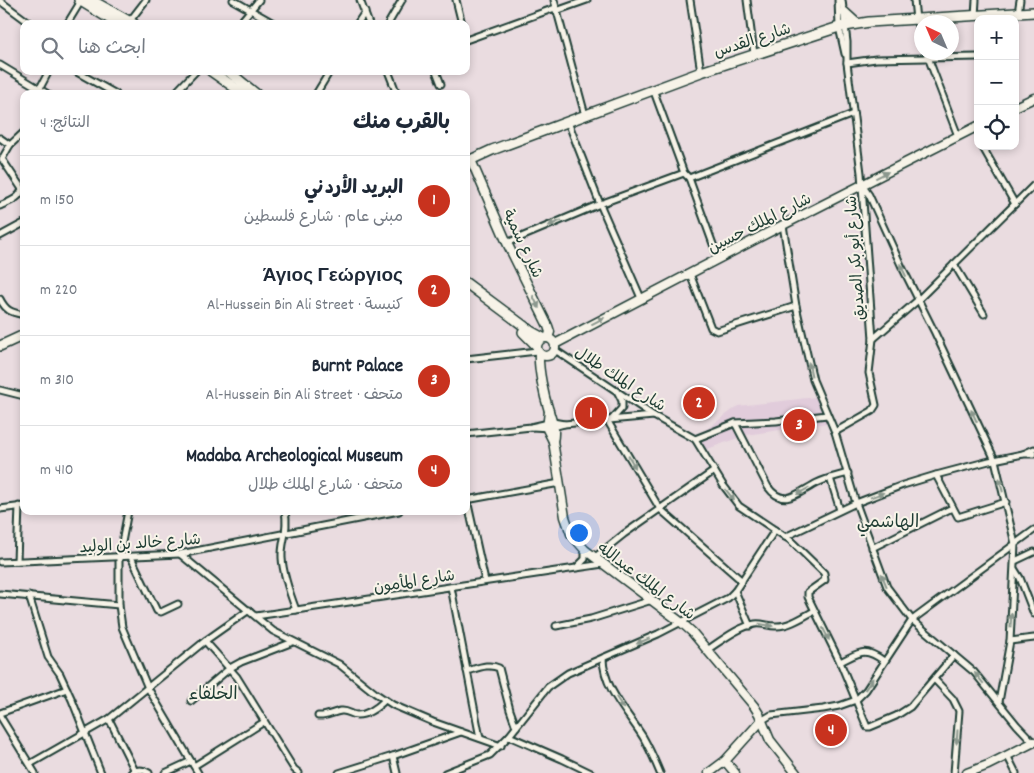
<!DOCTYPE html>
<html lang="ar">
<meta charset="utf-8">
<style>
:root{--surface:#fff;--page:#f2f2f3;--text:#1f2937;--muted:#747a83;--line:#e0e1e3;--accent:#c8321e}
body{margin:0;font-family:Dekko,"Playpen Sans Arabic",sans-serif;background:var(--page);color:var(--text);direction:rtl}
.controls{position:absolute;right:15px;top:15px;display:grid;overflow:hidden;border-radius:10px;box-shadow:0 2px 8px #0003}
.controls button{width:45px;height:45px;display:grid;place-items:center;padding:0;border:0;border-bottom:1px solid var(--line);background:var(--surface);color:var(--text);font:25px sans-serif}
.compass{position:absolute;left:914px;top:15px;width:45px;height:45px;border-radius:50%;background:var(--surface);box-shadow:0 2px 8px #0003;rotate:316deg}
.you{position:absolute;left:578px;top:532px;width:18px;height:18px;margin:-12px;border:4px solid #fff;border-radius:50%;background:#1a73e8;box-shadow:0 0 0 8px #1a73e833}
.badge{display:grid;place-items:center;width:32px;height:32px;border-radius:50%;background:var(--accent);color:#fff;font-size:16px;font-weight:700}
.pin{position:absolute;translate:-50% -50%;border:2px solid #fff;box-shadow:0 1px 5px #0006}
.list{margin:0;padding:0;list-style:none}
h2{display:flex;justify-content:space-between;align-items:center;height:65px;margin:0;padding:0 20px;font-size:21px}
h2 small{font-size:16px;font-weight:400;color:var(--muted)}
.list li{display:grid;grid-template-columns:32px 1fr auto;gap:15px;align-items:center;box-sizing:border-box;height:90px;padding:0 20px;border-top:1px solid var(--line)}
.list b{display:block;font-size:19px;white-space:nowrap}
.list p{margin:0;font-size:16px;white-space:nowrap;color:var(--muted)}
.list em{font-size:16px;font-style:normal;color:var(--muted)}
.icon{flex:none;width:28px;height:28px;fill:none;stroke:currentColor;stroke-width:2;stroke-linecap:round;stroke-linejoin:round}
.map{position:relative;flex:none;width:1034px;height:773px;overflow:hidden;direction:ltr}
.search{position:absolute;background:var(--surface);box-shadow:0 2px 8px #0003;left:20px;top:20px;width:450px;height:55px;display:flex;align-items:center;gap:12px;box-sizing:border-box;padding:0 18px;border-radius:10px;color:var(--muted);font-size:19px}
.panel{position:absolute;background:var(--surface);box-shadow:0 2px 8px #0003;left:20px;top:90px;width:450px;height:425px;border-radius:10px;direction:rtl}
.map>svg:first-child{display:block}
.built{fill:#e1ccdb}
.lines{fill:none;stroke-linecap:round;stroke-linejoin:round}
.street-casing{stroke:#1f3d34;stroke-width:9}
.secondary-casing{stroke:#1f3d34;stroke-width:11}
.primary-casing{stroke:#1f3d34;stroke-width:12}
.street{stroke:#f7f3e8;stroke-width:5}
.secondary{stroke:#f7f3e8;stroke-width:8}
.primary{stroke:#f7f3e8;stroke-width:9}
.oneway{fill:#8b988e}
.labels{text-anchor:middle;stroke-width:4;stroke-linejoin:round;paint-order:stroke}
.street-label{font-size:16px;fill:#1f3d34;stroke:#f7f3e8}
.neighbourhood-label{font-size:18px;fill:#1f3d34;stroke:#f7f3e8}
</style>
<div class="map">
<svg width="1034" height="773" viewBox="0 0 1034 773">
<rect width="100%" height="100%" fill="#eadce0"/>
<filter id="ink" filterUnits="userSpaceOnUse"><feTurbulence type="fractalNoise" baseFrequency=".02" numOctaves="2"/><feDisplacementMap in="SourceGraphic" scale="10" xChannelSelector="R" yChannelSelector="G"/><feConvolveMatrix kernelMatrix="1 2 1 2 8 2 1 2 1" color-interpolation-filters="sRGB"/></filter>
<g filter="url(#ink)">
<polygon class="built" points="816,397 827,423 746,435 702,451 693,439 738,406"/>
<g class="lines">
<defs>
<g id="street">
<polyline points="233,0 275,24"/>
<polyline points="360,0 369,24"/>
<polyline points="456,0 462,24"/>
<polyline points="554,0 585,115"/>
<polyline points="690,0 701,72"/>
<polyline points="747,0 754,54"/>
<polyline points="838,0 839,27 845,54"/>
<polyline points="914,0 916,20 922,37"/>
<polyline points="0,1 31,24"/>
<polyline points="556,11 587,0"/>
<polyline points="1018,13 1020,0"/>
<polyline points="975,16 976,0"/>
<polyline points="129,22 146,0"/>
<polyline points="67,24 81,1"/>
<polyline points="239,24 259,0"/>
<polyline points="357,24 365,12"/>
<polyline points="388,24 402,0"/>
<polyline points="466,40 555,8"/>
<polyline points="926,52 958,136"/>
<polyline points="847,63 876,59 978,57"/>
<polyline points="0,65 48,94"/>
<polyline points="75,71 116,94"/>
<polyline points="388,71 397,94"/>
<polyline points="436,71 441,84"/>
<polyline points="40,88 49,71"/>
<polyline points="653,89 684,173 689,178 718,258"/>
<polyline points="174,94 196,71"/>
<polyline points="316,94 330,71"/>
<polyline points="568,122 600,204 641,298"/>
<polyline points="0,138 10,145"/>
<polyline points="982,146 1015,204"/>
<polyline points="689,178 853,114"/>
<polyline points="862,185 869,195 901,265 935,333 995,460 1015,544 1010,641 999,702"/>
<path d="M 0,206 C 8,202 20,199 22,189 L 2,159 L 10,145 L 24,132"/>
<polyline points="783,225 796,306 813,380 835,432 856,503 887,587 912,620 974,672 1017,725 1034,743"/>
<polyline points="0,236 24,223"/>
<polyline points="507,243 600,204 684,173"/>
<polyline points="954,264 984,314"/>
<polyline points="690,274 711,328 717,331 796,306"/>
<path d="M 0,299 C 6,311 11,312 24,315"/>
<polyline points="873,339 918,300 1034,185"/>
<polyline points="555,350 654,416 695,439 723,485 739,506 790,540 824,573 825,580 808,592 808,597 840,662 867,727 870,727 896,716 910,707 954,655"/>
<polyline points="466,359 537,351"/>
<polyline points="0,390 24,396"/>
<polyline points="612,419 622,408 622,401 618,393"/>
<polyline points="607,420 660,509 742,581"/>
<path d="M 735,423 L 768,487 C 784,509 799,492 817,483 C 827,478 838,476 848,473"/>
<polyline points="532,427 550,428 564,424"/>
<polyline points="835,432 872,411 876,405 869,373 873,339 861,173 847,63 847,42 842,0"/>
<polyline points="466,434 531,427 553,422 564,424 654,416"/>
<polyline points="695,439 735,423 776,421 827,415"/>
<polyline points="1023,454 1034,449"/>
<polyline points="936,475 958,517 1006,502"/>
<polyline points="830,478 840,510"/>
<polyline points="466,500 560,483"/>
<polyline points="467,500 485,581"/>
<polyline points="0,509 24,506"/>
<polyline points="128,511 119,558 119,605 122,627 148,688 198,773"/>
<path d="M 285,511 C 289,531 281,541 282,558 C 283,575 290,594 296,610"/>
<polyline points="785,537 856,503 903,485 936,475 989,461 1023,454 1034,454"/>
<polyline points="872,548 952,508"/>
<polyline points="180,554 273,631 339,664 375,693 393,705 433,722 501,746"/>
<polyline points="131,557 157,611 161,612 178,604"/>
<polyline points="594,558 624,534 714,471"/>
<polyline points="17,561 19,506"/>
<polyline points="1015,561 1034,552"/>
<polyline points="0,562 180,554 399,511"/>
<polyline points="577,567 585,559 585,550"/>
<polyline points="1015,570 1020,578 1034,614"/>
<polyline points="451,587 480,738"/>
<polyline points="735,591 750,626"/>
<polyline points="0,594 119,605"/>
<polyline points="29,596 48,657 60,674 72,700 101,773"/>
<polyline points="256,616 603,564"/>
<polyline points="556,626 591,619 652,600"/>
<polyline points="205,641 237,677 294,769 299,773"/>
<polyline points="1010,641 1034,638"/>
<path d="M 707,650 C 721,641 738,627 755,624 C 762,623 768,626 775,626 C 788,627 803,617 814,611"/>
<path d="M 603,658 C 603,688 628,713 643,737 C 650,749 655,761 660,773"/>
<path d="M 840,662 C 861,652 864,647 884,661"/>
<path d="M 467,671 C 478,668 489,663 499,668 L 510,710 L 516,727"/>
<polyline points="935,680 953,699 959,711 954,773"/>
<polyline points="191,701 230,668 241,662 293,642"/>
<polyline points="0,713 67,689"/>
<polyline points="0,716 35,773"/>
<path d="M 318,716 C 326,717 333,712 341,711 C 348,710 351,715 357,715 C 367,715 378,707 385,700"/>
<polyline points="109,719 135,771"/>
<polyline points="761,721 771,715 823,709 839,706 856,700 866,690 912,620 1034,530"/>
<polyline points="509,736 562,759 591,773"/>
<polyline points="1007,755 1016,773"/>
<polyline points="393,756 397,773"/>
<polyline points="30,764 109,719 205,641 249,610"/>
<polyline points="194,766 264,722"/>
<path d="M 131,773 C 137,769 143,769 149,773"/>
<polyline points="165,773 191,761"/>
<polyline points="339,773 393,756 461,732"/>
<polyline points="445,773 490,755 509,736 548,687 568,673 658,634 728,598 735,591 775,530"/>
</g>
<g id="secondary">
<polyline points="1015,107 1034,98"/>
<polyline points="471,160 507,243 548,326 550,332 548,338"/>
<circle cx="546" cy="347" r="9"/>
<polyline points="555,344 783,225 978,126"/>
<path d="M 539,353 C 538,369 544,396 549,411 C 552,422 556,430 553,441 L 565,517 L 571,534 L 585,550 L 682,623 L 692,632 L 754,706 L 759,714 L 770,740 L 796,773"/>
<polyline points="549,411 547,429 553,441"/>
<polyline points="725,761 735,773"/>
<polyline points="709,773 725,761 761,721"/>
<polyline points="967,773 988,765 1034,742"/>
</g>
<g id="primary">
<polyline points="79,0 118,24"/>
<polyline points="91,0 134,24"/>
<polyline points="844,12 856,23"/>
<polyline points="211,71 244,94"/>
<polyline points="228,71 256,94"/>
<polyline points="466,162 492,150 701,72 839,27 869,22 1034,12"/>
<polyline points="466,283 532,332 543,338"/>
<polyline points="523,332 536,345"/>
<polyline points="0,346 24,335"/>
</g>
</defs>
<use href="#street" class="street-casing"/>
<use href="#secondary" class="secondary-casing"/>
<use href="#primary" class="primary-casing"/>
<use href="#street" class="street"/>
<use href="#secondary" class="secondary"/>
<use href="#primary" class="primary"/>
</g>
<defs><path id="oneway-solid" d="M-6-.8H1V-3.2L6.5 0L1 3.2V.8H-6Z" transform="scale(1.25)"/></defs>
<g class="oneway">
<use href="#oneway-solid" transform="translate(882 175) rotate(-27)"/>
<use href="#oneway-solid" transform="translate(555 223) rotate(157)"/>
<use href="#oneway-solid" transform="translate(903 270) rotate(-116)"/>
<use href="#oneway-solid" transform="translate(536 302) rotate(64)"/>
<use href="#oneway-solid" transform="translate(598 321) rotate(-27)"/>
<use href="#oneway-solid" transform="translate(810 369) rotate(-102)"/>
<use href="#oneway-solid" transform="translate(974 416) rotate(-115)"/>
<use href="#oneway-solid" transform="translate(632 462) rotate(60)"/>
<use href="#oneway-solid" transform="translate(1001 485) rotate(-104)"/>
<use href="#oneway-solid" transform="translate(803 491) rotate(151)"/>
<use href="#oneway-solid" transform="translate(730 495) rotate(52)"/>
<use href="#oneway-solid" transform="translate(877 495) rotate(-20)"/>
<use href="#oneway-solid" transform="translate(884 580) rotate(-112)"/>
<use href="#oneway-solid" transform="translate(1011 620) rotate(-86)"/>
<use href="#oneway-solid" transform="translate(766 625) rotate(9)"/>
<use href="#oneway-solid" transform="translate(826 634) rotate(63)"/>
<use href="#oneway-solid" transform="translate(643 641) rotate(157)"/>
<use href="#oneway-solid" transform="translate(979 678) rotate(-129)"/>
<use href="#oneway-solid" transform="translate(869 684) rotate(-55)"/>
<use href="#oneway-solid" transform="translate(620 703) rotate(57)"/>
<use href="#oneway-solid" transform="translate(957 737) rotate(94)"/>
</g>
</g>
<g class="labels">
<g class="street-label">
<text transform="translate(752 39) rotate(-18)" y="6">شارع القدس</text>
<text transform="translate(759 222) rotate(-27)" y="6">شارع الملك حسين</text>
<text transform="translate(524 243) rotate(65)" y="6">شارع سمية</text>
<text transform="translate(854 258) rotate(-94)" y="6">شارع أبو بكر الصديق</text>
<text transform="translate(621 378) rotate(33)" y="6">شارع الملك طلال</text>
<text transform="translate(140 542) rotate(-4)" y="6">شارع خالد بن الوليد</text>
<text transform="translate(414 580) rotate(-9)" y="6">شارع المأمون</text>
<text transform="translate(647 580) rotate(37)" y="6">شارع الملك عبدالله</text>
</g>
<g class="neighbourhood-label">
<text x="888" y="527">الهاشمي</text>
<text x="213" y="699">الخلفاء</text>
</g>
</g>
</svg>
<div class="controls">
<button>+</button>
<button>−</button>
<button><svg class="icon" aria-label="locate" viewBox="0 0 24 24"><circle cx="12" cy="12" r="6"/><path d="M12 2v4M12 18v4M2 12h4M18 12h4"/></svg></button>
</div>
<svg class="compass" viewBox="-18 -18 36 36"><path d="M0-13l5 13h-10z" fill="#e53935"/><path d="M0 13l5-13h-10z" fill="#747a83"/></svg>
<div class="you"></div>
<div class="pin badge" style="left:591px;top:413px">1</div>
<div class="pin badge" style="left:699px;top:403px">2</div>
<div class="pin badge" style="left:799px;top:425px">3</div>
<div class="pin badge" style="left:831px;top:730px">4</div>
<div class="search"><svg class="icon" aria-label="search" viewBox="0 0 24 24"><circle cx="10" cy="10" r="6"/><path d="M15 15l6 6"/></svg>ابحث هنا</div>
<section class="panel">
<h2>بالقرب منك<small>النتائج: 4</small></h2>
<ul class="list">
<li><span class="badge">1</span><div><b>البريد الأردني</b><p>مبنى عام · شارع فلسطين</p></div><em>150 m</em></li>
<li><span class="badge">2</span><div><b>Άγιος Γεώργιος</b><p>كنيسة · Al-Hussein Bin Ali Street</p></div><em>220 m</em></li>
<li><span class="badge">3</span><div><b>Burnt Palace</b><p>متحف · Al-Hussein Bin Ali Street</p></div><em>310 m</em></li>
<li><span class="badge">4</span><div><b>Madaba Archeological Museum</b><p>متحف · شارع الملك طلال</p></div><em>410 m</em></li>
</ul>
</section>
</div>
